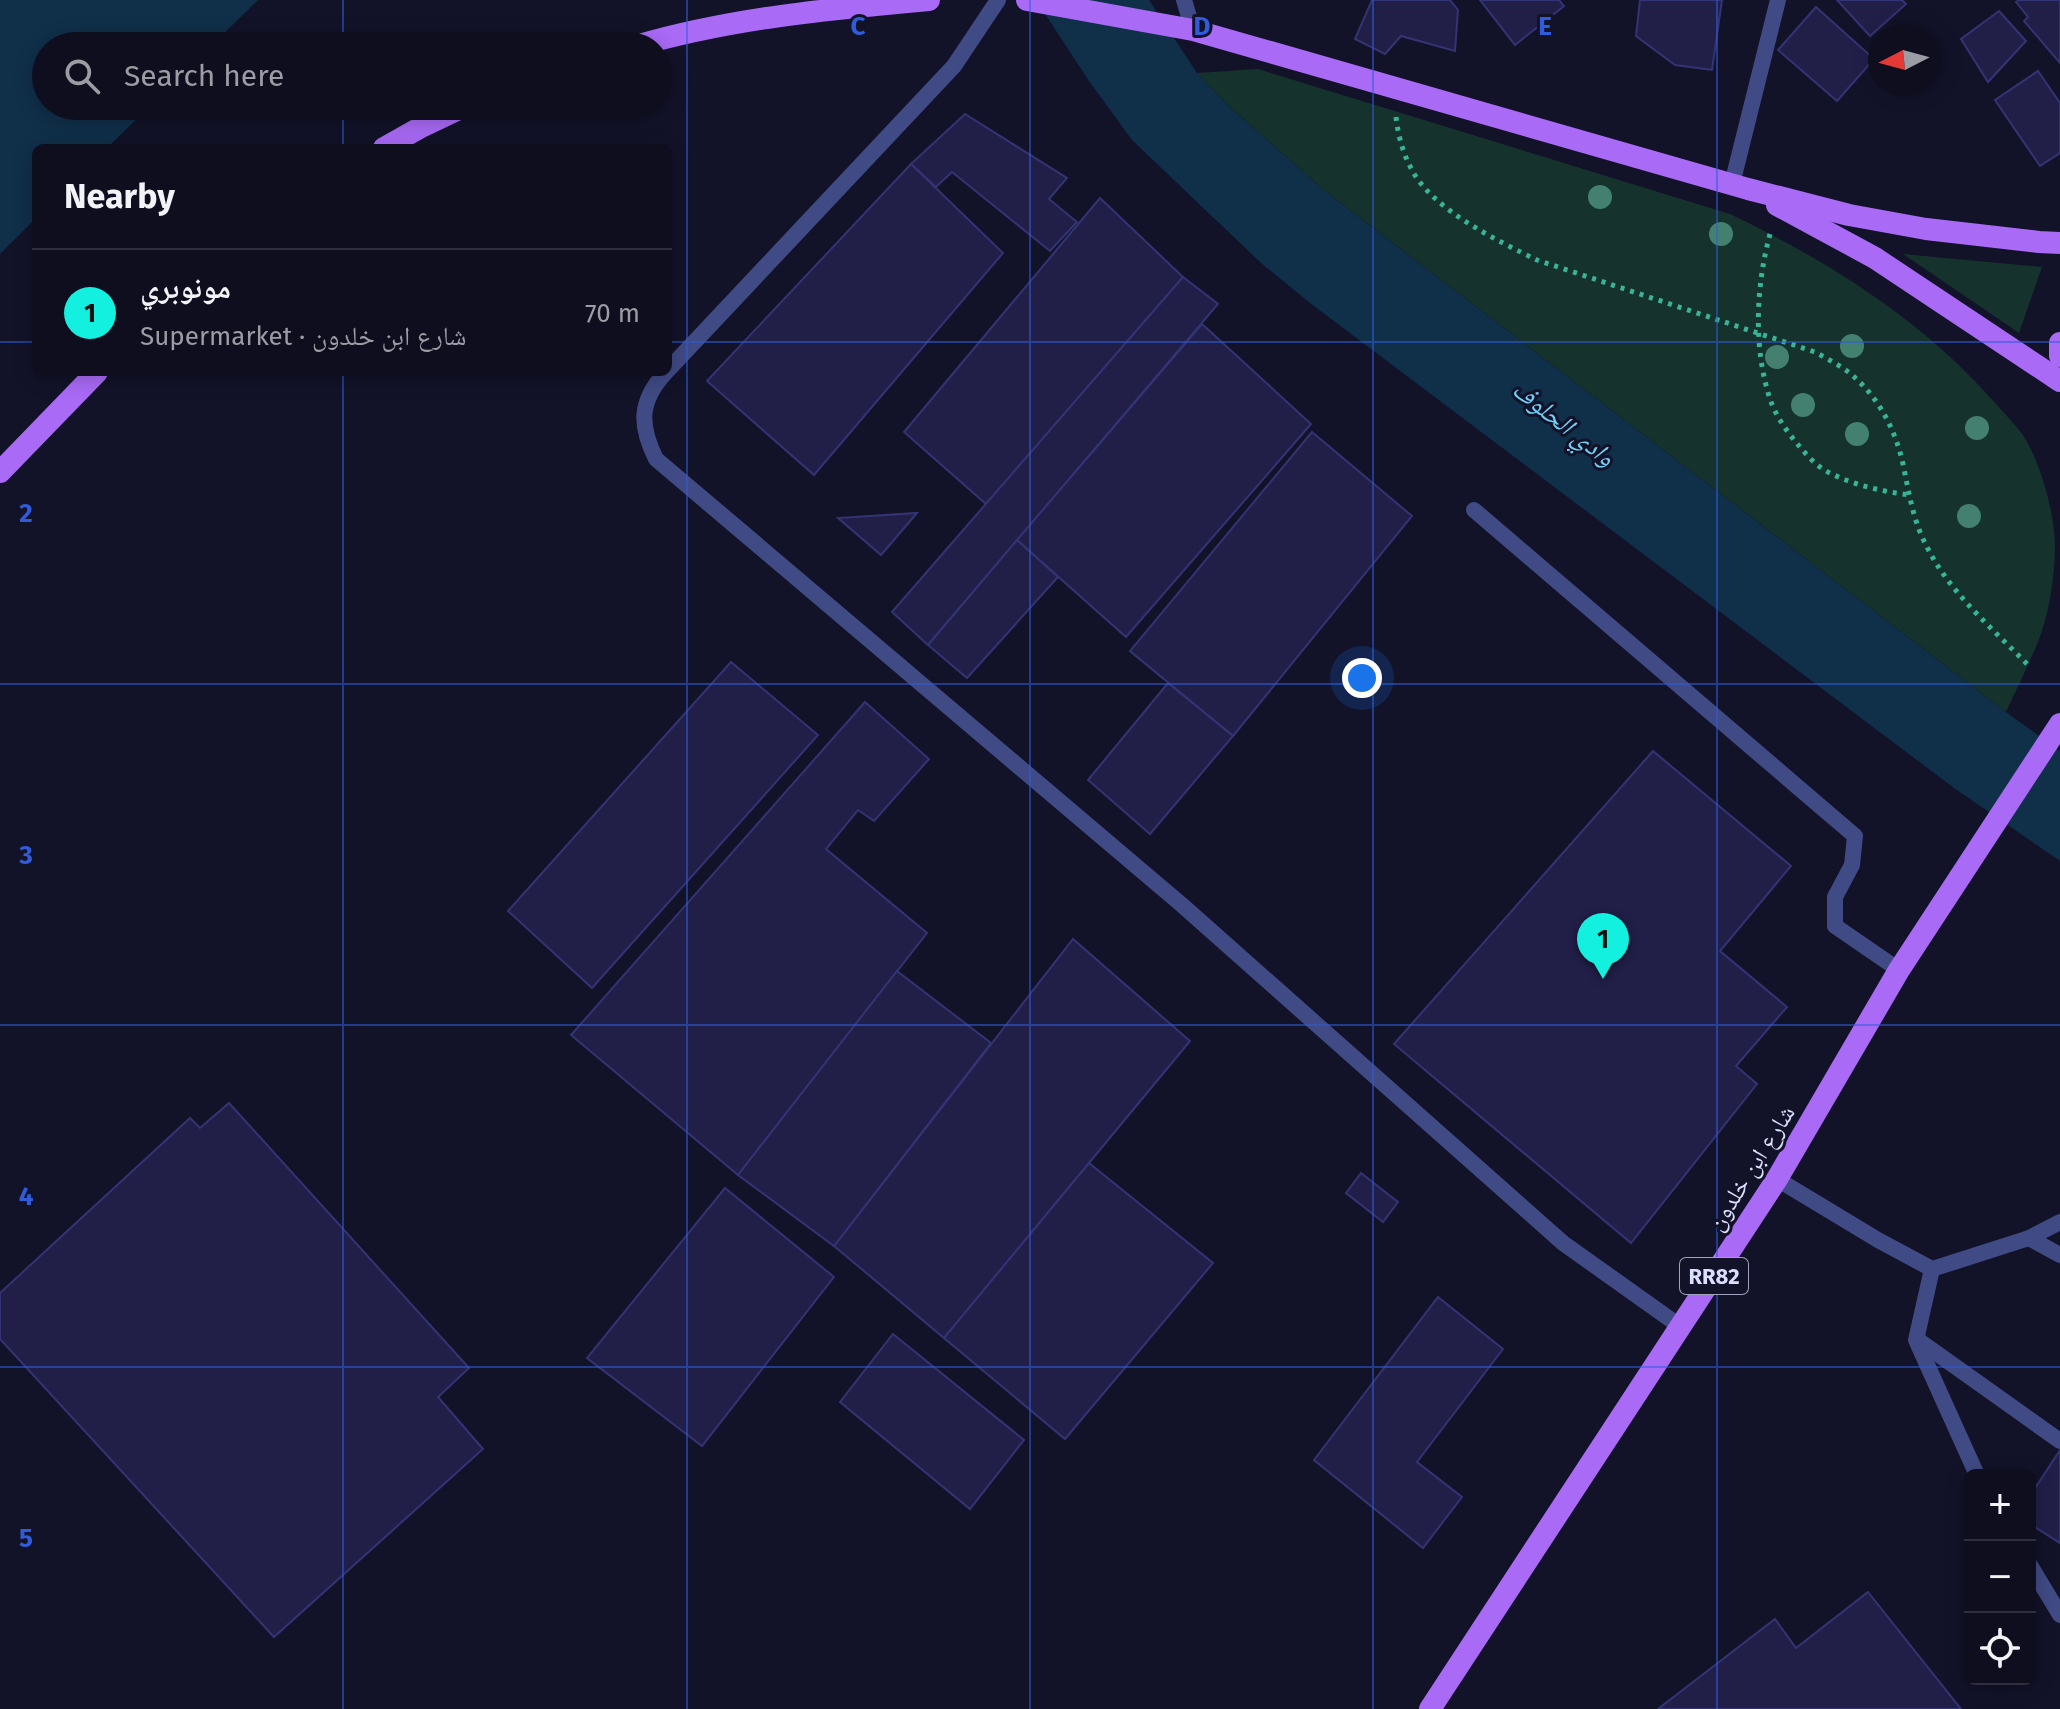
<!DOCTYPE html>
<meta charset="utf-8">
<style>
:root{--surface:#0e0e1f;--page:#1c1c2c;--text:#f1f3f6;--muted:#9b9ca4;--line:#2e2e3d;--accent:#14f0e0}
body{margin:0;font-family:"Fira Sans","Noto Naskh Arabic",sans-serif;background:var(--page);color:var(--text)}
.controls{position:absolute;right:24px;bottom:24px;display:grid;overflow:hidden;border-radius:12px;box-shadow:0 4px 20px #0003}
.controls button{width:72px;height:72px;display:grid;place-items:center;padding:0;border:0;border-bottom:2px solid var(--line);background:var(--surface);color:var(--text);font:40px sans-serif}
.compass{position:absolute;left:1868px;top:24px;width:72px;height:72px;border-radius:50%;background:var(--surface);box-shadow:0 4px 20px #0003;rotate:264deg}
.you{position:absolute;left:1362px;top:678px;width:28px;height:28px;margin:-20px;border:6px solid #fff;border-radius:50%;background:#1a73e8;box-shadow:0 0 0 12px #1a73e833}
.badge{display:grid;place-items:center;width:52px;height:52px;border-radius:50%;background:var(--accent);color:#111;font-size:26px;font-weight:700}
.pin{position:absolute;translate:-50% -66px;filter:drop-shadow(0 2px 4px #0008)}
.pin::after{content:'';position:absolute;top:42px;width:28px;height:24px;background:inherit;clip-path:polygon(0 0,100% 0,50% 100%)}
.list{margin:0;padding:0;list-style:none}
h2{display:flex;justify-content:space-between;align-items:center;height:104px;margin:0;padding:0 32px;font-size:34px}
h2 small{font-size:26px;font-weight:400;color:var(--muted)}
.list li{display:grid;grid-template-columns:52px 1fr auto;gap:24px;align-items:center;box-sizing:border-box;height:128px;padding:0 32px;border-top:2px solid var(--line)}
.list b{display:block;font-size:30px;white-space:nowrap}
.list p{margin:0;font-size:26px;white-space:nowrap;color:var(--muted)}
.list em{font-size:26px;font-style:normal;color:var(--muted)}
.icon{flex:none;width:44px;height:44px;fill:none;stroke:currentColor;stroke-width:2;stroke-linecap:round;stroke-linejoin:round}
.map{position:relative;flex:none;width:2060px;height:1709px;overflow:hidden}
.search{position:absolute;background:var(--surface);box-shadow:0 4px 20px #0003;left:32px;top:32px;width:640px;height:88px;display:flex;align-items:center;gap:20px;box-sizing:border-box;padding:0 28px;border-radius:44px;color:var(--muted);font-size:30px}
.panel{position:absolute;background:var(--surface);box-shadow:0 4px 20px #0003;left:32px;top:144px;width:640px;height:232px;border-radius:12px}
.map>svg:first-child{display:block}
.green{fill:#15322c}
.water{fill:#102f49}
.building{fill:#211f48;stroke:#343373;stroke-width:2}
.lines{fill:none;stroke-linecap:round;stroke-linejoin:round}
.path{stroke:#38b497;stroke-width:5;stroke-dasharray:4 6;stroke-linecap:butt}
.service{stroke:#404a84;stroke-width:16}
.minor{stroke:#404a84;stroke-width:16}
.primary{stroke:#a96af6;stroke-width:22}
.tree{fill:#438070}
.grid{fill:none;stroke:#305cdc;stroke-width:2;stroke-opacity:0.55}
.labels{text-anchor:middle;stroke-width:6;stroke-linejoin:round;paint-order:stroke}
.shield{fill:#121229;stroke:#9fa1bd;stroke-width:2}
.shield-label{font-size:22px;font-weight:bold;fill:#dcdefd}
.street-label{font-size:24px;fill:#dcdefd;stroke:#121229}
.water-label{font-size:26px;font-style:italic;fill:#71cff6;stroke:#121229}
.grid-label{font-size:26px;text-anchor:middle;font-weight:bold;fill:#305cdc;stroke:#121229;stroke-width:6;stroke-linejoin:round;paint-order:stroke}
</style>
<div class="map">
<svg width="2060" height="1709" viewBox="0 0 2060 1709">
<rect width="100%" height="100%" fill="#121229"/>
<g class="green">
<path d="M 1258,69 L 1730,214 C 1828,261 1923,320 1995,403 C 2004,413 2015,424 2023,435 C 2041,463 2056,517 2055,551 C 2054,578 2050,608 2041,634 C 2031,660 2018,686 2006,712 L 1325,191 L 1232,109 L 1197,73 Z"/>
<polygon points="1903,254 2042,267 2019,333"/>
</g>
<g class="water">
<polygon points="0,0 258,0 211,46 46,46 46,106 150,106 107,148 36,148 36,218 0,254"/>
<polygon points="1036,0 1149,0 1197,73 1232,109 1325,191 2006,712 2060,751 2060,861 1954,788 1310,303 1261,263 1132,140 1089,81"/>
</g>
<g class="building">
<polygon points="1372,0 1450,0 1458,10 1455,51 1401,36 1385,54 1355,39"/>
<polygon points="1480,0 1559,0 1564,6 1515,45"/>
<polygon points="1640,0 1722,0 1712,70 1675,65 1636,36"/>
<polygon points="1837,0 1902,0 1906,4 1870,36"/>
<polygon points="2019,0 2060,0 2060,63 2024,21 2028,17 2016,2"/>
<polygon points="1816,7 1874,59 1837,101 1778,50"/>
<polygon points="1999,11 2026,41 1988,82 1961,39"/>
<polygon points="2038,71 2060,103 2060,153 2040,166 1995,100"/>
<polygon points="965,114 1067,178 1049,199 1077,222 1050,251 952,172 936,187 911,164"/>
<polygon points="911,164 1003,253 814,475 707,381"/>
<polygon points="1100,198 1183,277 986,504 904,432"/>
<polygon points="1183,277 1218,304 928,645 892,612"/>
<polygon points="1202,324 1311,424 1126,637 1017,540"/>
<polygon points="1312,432 1412,516 1233,736 1130,651"/>
<polygon points="917,513 881,555 838,518"/>
<polygon points="1017,540 1058,577 967,678 928,645"/>
<polygon points="731,662 818,735 592,988 508,911"/>
<polygon points="1168,683 1233,736 1150,834 1088,780"/>
<polygon points="865,702 929,759 874,821 858,810 826,849 927,933 738,1175 571,1035"/>
<polygon points="1653,751 1791,866 1720,951 1787,1007 1736,1066 1757,1084 1631,1243 1394,1044"/>
<polygon points="1073,939 1190,1041 944,1338 834,1246"/>
<polygon points="897,971 991,1043 834,1246 738,1175"/>
<polygon points="229,1103 469,1368 438,1397 483,1449 274,1637 0,1339 0,1293 190,1118 200,1128"/>
<polygon points="1089,1163 1213,1263 1065,1439 944,1338"/>
<polygon points="1361,1173 1398,1202 1383,1222 1346,1193"/>
<polygon points="725,1188 834,1277 702,1446 587,1358"/>
<polygon points="1438,1297 1503,1349 1417,1462 1462,1497 1423,1548 1314,1460"/>
<polygon points="893,1334 1024,1440 970,1509 840,1402"/>
<polygon points="2060,1450 2060,1543 2030,1524 2030,1496"/>
<polygon points="1868,1592 1961,1709 1658,1709 1775,1619 1796,1648"/>
</g>
<g class="lines">
<g class="path">
<path d="M 1396,117 C 1398,135 1403,154 1412,170 C 1433,210 1498,241 1537,260 L 1815,352 C 1826,358 1837,364 1847,371 C 1877,394 1895,428 1903,464 C 1909,493 1913,521 1927,547 C 1950,593 1992,628 2027,664"/>
<path d="M 1770,234 C 1756,286 1753,347 1770,399 C 1775,414 1785,429 1795,441 C 1804,452 1814,464 1826,471 C 1852,485 1881,491 1909,495"/>
</g>
<g class="service">
<polyline points="1474,510 1855,836 1852,865 1835,897 1835,926 1899,970"/>
<polyline points="1777,1179 1878,1240 1932,1269 2029,1238 2060,1222"/>
<polyline points="2029,1238 2060,1255"/>
<polyline points="1932,1269 1916,1340 1977,1475"/>
<polyline points="1918,1340 2060,1441"/>
<polyline points="2030,1565 2060,1615"/>
</g>
<g class="minor">
<polyline points="1184,0 1193,30"/>
<polyline points="1732,184 1778,0"/>
<polyline points="668,370 954,66 998,0"/>
<path d="M 666,372 C 639,401 639,425 656,459 L 1182,905 L 1563,1243 L 1681,1327"/>
</g>
<g class="primary">
<polyline points="1027,0 1193,30 1748,189 1849,215 1926,229 2039,242 2060,243"/>
<path d="M 636,46 C 731,18 831,9 929,0"/>
<polyline points="384,148 423,126 465,106"/>
<polyline points="1777,205 1875,258 2060,381"/>
<polyline points="2060,343 2060,356"/>
<polyline points="0,472 97,372"/>
<polyline points="1430,1709 1777,1179 1899,970 2060,724"/>
</g>
</g>
<g class="tree">
<circle cx="1600" cy="197" r="12"/>
<circle cx="1721" cy="234" r="12"/>
<circle cx="1852" cy="346" r="12"/>
<circle cx="1777" cy="357" r="12"/>
<circle cx="1803" cy="405" r="12"/>
<circle cx="1977" cy="428" r="12"/>
<circle cx="1857" cy="434" r="12"/>
<circle cx="1969" cy="516" r="12"/>
</g>
<path class="grid" d="M 343,0 L 343,46M 687,0 L 687,1709M 1030,0 L 1030,1709M 1373,0 L 1373,1709M 1717,0 L 1717,1709M 343,106 L 343,148M 0,342 L 36,342M 668,342 L 2060,342M 343,372 L 343,1709M 0,684 L 2060,684M 0,1025 L 2060,1025M 0,1367 L 2060,1367"/>
<g class="labels">
<rect class="shield" x="1680" y="1258" width="68" height="36" rx="6"/>
<g class="shield-label">
<text x="1714" y="1284">RR82</text>
</g>
<g class="street-label">
<text transform="translate(1751 1168) rotate(-58)" y="8">شارع ابن خلدون</text>
</g>
<g class="water-label">
<text transform="translate(1564 423) rotate(38)" y="9">وادي الحلوف</text>
</g>
</g>
<g class="grid-label">
<text x="858" y="35">C</text>
<text x="1202" y="35">D</text>
<text x="1545" y="35">E</text>
<text x="26" y="522">2</text>
<text x="26" y="864">3</text>
<text x="26" y="1205">4</text>
<text x="26" y="1547">5</text>
</g>
</svg>
<div class="controls">
<button>+</button>
<button>−</button>
<button><svg class="icon" aria-label="locate" viewBox="0 0 24 24"><circle cx="12" cy="12" r="6"/><path d="M12 2v4M12 18v4M2 12h4M18 12h4"/></svg></button>
</div>
<svg class="compass" viewBox="-18 -18 36 36"><path d="M0-13l5 13h-10z" fill="#e53935"/><path d="M0 13l5-13h-10z" fill="#9b9ca4"/></svg>
<div class="you"></div>
<div class="pin badge" style="left:1603px;top:979px">1</div>
<div class="search"><svg class="icon" aria-label="search" viewBox="0 0 24 24"><circle cx="10" cy="10" r="6"/><path d="M15 15l6 6"/></svg>Search here</div>
<section class="panel">
<h2>Nearby<small></small></h2>
<ul class="list">
<li><span class="badge">1</span><div><b>مونوبري</b><p>Supermarket · شارع ابن خلدون</p></div><em>70 m</em></li>
</ul>
</section>
</div>
